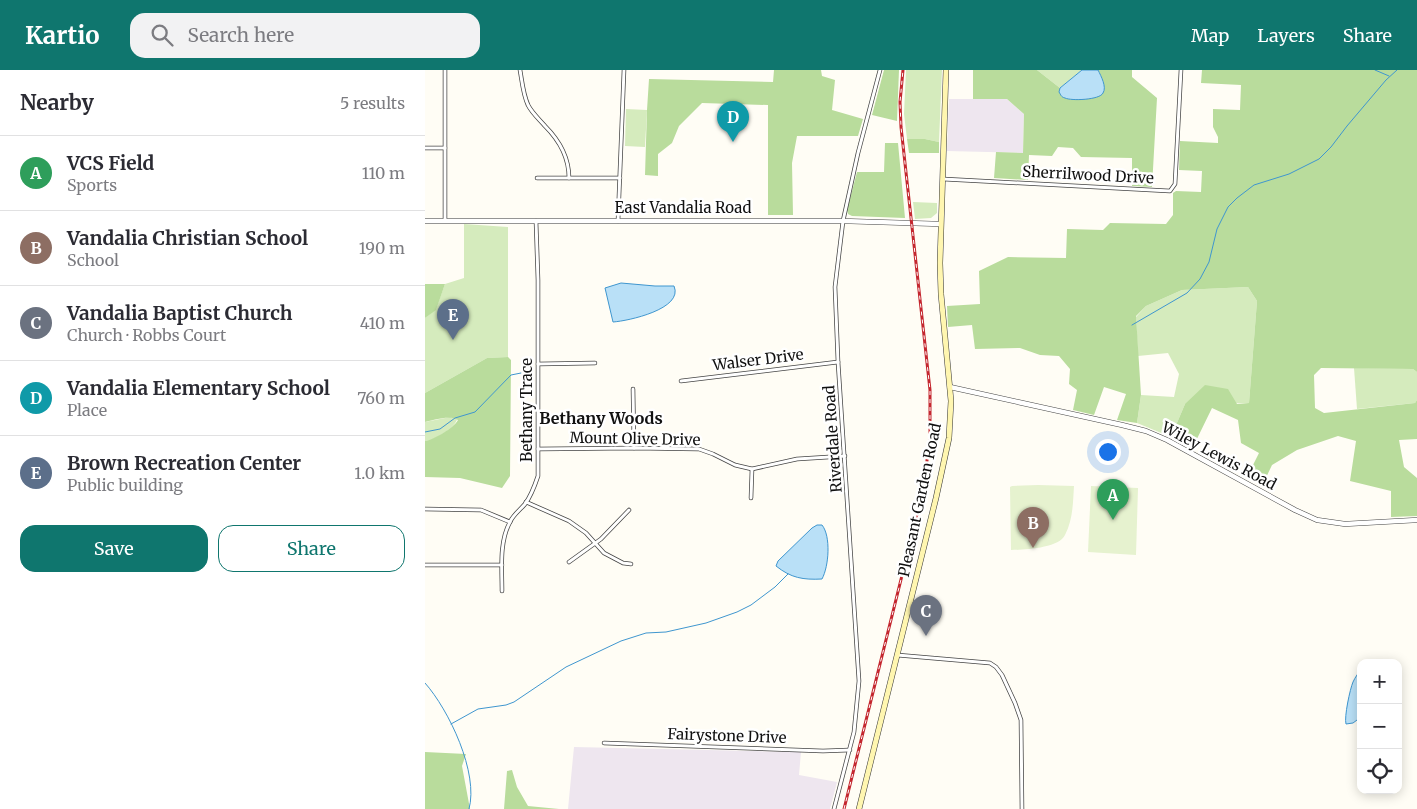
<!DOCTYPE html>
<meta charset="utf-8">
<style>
:root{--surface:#fff;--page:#f2f2f3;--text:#2b2b33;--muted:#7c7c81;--line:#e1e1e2;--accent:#0f766e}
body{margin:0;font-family:Merriweather,serif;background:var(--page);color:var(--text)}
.controls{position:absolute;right:15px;bottom:15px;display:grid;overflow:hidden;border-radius:10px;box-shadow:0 2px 12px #0003}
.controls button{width:45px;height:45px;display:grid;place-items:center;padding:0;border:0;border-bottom:1px solid var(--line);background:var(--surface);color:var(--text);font:25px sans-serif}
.you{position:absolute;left:682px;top:381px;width:18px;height:18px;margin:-12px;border:4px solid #fff;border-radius:50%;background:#1a73e8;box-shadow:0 0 0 8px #1a73e833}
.badge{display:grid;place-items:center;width:32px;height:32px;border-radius:50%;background:var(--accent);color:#fff;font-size:16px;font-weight:700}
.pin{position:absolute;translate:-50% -41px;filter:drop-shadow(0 1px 2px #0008)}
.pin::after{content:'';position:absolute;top:26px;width:18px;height:15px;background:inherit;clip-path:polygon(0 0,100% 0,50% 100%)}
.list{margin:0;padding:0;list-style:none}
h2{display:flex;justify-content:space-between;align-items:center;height:65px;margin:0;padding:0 20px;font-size:21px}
h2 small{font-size:16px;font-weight:400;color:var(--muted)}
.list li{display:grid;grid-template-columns:32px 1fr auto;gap:15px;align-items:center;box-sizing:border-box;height:75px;padding:0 20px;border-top:1px solid var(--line)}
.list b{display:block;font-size:19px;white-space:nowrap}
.list p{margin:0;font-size:16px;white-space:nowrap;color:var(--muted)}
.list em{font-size:16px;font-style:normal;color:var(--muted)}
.actions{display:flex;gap:10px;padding:15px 20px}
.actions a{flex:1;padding:11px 0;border:1px solid var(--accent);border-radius:15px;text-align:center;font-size:18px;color:var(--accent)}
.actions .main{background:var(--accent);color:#fff}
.icon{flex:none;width:28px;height:28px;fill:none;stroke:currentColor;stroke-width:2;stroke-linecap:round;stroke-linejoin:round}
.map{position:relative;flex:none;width:992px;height:739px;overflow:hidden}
header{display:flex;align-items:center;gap:30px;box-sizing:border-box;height:70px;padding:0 25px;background:var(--accent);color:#fff}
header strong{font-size:24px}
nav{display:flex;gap:28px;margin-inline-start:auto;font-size:18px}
.search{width:350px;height:45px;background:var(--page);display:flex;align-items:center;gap:12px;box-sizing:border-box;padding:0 18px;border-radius:15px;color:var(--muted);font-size:19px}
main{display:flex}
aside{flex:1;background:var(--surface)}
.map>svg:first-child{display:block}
.industrial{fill:#eee6ef}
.green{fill:#d5ebbd}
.forest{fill:#b9dc9c}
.pitch{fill:#e6f2cf}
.water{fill:#b9e0f7;stroke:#3f96cf}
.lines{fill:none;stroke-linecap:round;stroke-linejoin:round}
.stream{stroke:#3f96cf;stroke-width:1}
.minor-casing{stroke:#444;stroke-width:4.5}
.tertiary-casing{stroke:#444;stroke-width:5.5}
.secondary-casing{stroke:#333;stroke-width:6}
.minor{stroke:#fff;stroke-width:3}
.tertiary{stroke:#fff;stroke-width:4.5}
.secondary{stroke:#fff6b0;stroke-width:5}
.rail-casing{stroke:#c4262e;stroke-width:3}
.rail{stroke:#fff;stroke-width:1;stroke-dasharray:4;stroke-linecap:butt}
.labels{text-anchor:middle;stroke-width:5;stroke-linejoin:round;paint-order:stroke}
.street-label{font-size:15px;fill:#111;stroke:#fff}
.neighbourhood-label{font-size:16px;font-weight:bold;fill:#111;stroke:#fff}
</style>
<header>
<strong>Kartio</strong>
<div class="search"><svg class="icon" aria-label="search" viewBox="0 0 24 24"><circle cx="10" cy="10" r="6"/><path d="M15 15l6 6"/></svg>Search here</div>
<nav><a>Map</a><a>Layers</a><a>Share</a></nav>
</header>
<main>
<aside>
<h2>Nearby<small>5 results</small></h2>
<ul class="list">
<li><span class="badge" style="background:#2e9e5b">A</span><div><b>VCS Field</b><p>Sports</p></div><em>110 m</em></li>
<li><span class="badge" style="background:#8d6e63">B</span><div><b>Vandalia Christian School</b><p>School</p></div><em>190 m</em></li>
<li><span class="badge" style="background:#6b7280">C</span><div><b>Vandalia Baptist Church</b><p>Church · Robbs Court</p></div><em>410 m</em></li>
<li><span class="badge" style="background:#0f9aa8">D</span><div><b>Vandalia Elementary School</b><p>Place</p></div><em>760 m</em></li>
<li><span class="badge" style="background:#5c6f8a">E</span><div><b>Brown Recreation Center</b><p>Public building</p></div><em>1.0 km</em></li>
</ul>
<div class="actions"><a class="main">Save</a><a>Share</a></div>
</aside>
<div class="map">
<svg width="992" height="739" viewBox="0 0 992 739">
<rect width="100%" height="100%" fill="#fffdf5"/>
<g class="industrial">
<polygon points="524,29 582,29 599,44 598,83 522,81"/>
<polygon points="149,677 376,682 374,705 412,712 405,739 143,739"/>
</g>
<g class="green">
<polygon points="481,0 517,0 514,72 500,69 482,69 479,44"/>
<polygon points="612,0 657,0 635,18"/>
<polygon points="201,39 222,40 220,77 200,76"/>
<polygon points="488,132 512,133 512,143 506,148 490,149"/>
<polygon points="39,154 83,157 83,287 62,288 0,323 0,248 11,239 20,214 39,208"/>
<polygon points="823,217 832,231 824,333 760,334 746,367 712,353 716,325 749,327 754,304 743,283 713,286 711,247 721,236 757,220"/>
<polygon points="929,298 988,299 992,302 992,330 990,333 932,339"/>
<path d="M 25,347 L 32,349 C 31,357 9,371 0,371 L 0,352 Z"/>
</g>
<g class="forest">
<polygon points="349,0 396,0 397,6 410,10 407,40 438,49 433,66 372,66 367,93 368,145 343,145 343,35 277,33 254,56 247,73 233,84 233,106 220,105 222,40 224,9 348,12"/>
<polygon points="459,0 474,0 472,51 447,45"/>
<polygon points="548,0 612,0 635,18 634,22 676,7 673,0 707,0 707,7 732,28 727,117 707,116 707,88 656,87 648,78 633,77 627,86 604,85 603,110 569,108 571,82 598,83 599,44 582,29 548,29"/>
<polygon points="777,0 992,0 992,302 988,299 896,298 889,305 890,338 899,343 990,333 992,330 992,369 974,370 979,397 992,408 992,446 966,447 966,421 925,411 931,371 913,366 872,380 847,395 837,416 822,407 834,383 816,373 813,350 787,338 768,377 746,367 760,334 780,315 803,319 812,334 824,333 832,231 823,217 757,220 721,236 711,246 716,325 712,353 692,350 701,324 679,317 669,345 648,340 652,320 644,314 645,299 634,286 615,285 595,278 550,279 547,255 523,257 522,236 555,234 554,201 583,187 641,188 642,159 678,160 685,153 741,154 748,145 748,123 751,121 776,122 777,101 754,100 755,71 793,73 793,67 788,57 788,39 815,40 816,15 776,13"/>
<polygon points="482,69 500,69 514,72 514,83 484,83"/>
<polygon points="460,73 473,73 480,148 427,146 423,144 422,140 432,102 459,102"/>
<polygon points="0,214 20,214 11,240 0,248"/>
<path d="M 83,287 L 86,290 L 85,406 L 77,418 L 35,408 L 0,407 L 0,371 C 8,370 29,358 33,350 C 25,345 9,350 0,352 L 0,323 L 62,288 Z"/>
<polygon points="0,682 41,684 37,696 45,739 0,739"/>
<polygon points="87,700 92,717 103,736 134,739 79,739 82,701"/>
</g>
<g class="pitch">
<path d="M 613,415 L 649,416 C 648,432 648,450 640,465 C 634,478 599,480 586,480 L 585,417 L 587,416 Z"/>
<polygon points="666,416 713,418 711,485 663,482"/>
</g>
<g class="water">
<path d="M 657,0 L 673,0 C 676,6 682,17 678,23 C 675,30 646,31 640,28 C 636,27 636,25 634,22 L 635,18 Z"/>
<path d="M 196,213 L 230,216 L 249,216 C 259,239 203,251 188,252 L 180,218 Z"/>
<path d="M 392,455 L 397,455 C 406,466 404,496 397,509 C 378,510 366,508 351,496 L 353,491 L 387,458 Z"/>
<path d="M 936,598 L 936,647 L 928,653 L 921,654 C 919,647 925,619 928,612 C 930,607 934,603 936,598 Z"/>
</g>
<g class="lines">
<g class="stream">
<polyline points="950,0 964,6"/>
<polyline points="707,255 762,223 775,209 784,192 792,159 803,137 812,128 829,115 864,104 894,89 906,77 922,56 961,10 972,0"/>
<polyline points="0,362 15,359 30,348 50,342 86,305 96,303"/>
<path d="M 0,613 C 24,640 54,703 44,739"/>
<polyline points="26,654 53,639 81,635 89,632 141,597 196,571 221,563 241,562 281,553 312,542 326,535 350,517 363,504"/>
</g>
<defs>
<g id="minor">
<polyline points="20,0 20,150"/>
<path d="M 95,0 C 97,11 98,24 103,35 C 107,43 114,49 120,56 C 135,71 144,87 144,108"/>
<polyline points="0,78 20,78"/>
<polyline points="112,108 195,108"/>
<polyline points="518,109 745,121 750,114 756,0"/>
<polyline points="193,151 199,0"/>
<polyline points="113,294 170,293"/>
<polyline points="256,311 413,292"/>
<polyline points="208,319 209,378"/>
<polyline points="113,379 209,378 274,379 288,384 310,395 327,399 372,389 420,386"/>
<polyline points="326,428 327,399"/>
<polyline points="101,432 144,451 161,463 179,483 198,493 206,494"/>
<polyline points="0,439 56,440 85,452"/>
<polyline points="144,492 176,469 204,440"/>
<polyline points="0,495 77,495"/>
<path d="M 77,521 C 77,499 74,472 85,452 C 88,445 95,440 100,434 C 106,426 110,415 113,406 L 113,210 L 111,151"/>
<polyline points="472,585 565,593 571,597 577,605 590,633 596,650 597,739"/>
<polyline points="179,673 398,681 425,680"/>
<polyline points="409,739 429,662 434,611 413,292 410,217 418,151 433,83 455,0"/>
</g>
<g id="tertiary">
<polyline points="0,151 418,151 515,154"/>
<polyline points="525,317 697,355 721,361 742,370 870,440 892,450 920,454 992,450"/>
</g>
<polyline id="secondary" points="434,739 511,428 524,368 526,331 516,224 515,193 521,0"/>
</defs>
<use href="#minor" class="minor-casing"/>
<use href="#tertiary" class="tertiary-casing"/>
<use href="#secondary" class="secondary-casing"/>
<use href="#minor" class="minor"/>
<use href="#tertiary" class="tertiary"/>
<use href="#secondary" class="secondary"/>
<defs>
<polyline id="rail" points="419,739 495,433 500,406 505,367 505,320 476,57 475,32 478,0"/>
</defs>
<use href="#rail" class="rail-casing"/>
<use href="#rail" class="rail"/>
</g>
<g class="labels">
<g class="street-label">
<text transform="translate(663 105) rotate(3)" y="5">Sherrilwood Drive</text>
<text x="258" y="143">East Vandalia Road</text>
<text transform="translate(333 290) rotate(-7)" y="5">Walser Drive</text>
<text transform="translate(102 340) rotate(-90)" y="5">Bethany Trace</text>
<text transform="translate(210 369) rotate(1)" y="5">Mount Olive Drive</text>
<text transform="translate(408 369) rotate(-94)" y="5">Riverdale Road</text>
<text transform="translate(794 386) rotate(28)" y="5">Wiley Lewis Road</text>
<text transform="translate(495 430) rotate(-78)" y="5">Pleasant Garden Road</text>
<text transform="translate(302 666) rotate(2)" y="5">Fairystone Drive</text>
</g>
<g class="neighbourhood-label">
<text x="176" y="354">Bethany Woods</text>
</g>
</g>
</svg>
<div class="controls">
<button>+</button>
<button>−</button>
<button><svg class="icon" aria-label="locate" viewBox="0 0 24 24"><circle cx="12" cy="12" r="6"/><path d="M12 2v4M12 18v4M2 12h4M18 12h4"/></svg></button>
</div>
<div class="you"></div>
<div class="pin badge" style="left:688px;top:450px;background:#2e9e5b">A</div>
<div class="pin badge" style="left:608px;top:478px;background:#8d6e63">B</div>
<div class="pin badge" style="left:501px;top:566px;background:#6b7280">C</div>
<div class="pin badge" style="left:308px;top:72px;background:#0f9aa8">D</div>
<div class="pin badge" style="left:28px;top:270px;background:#5c6f8a">E</div>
</div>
</main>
